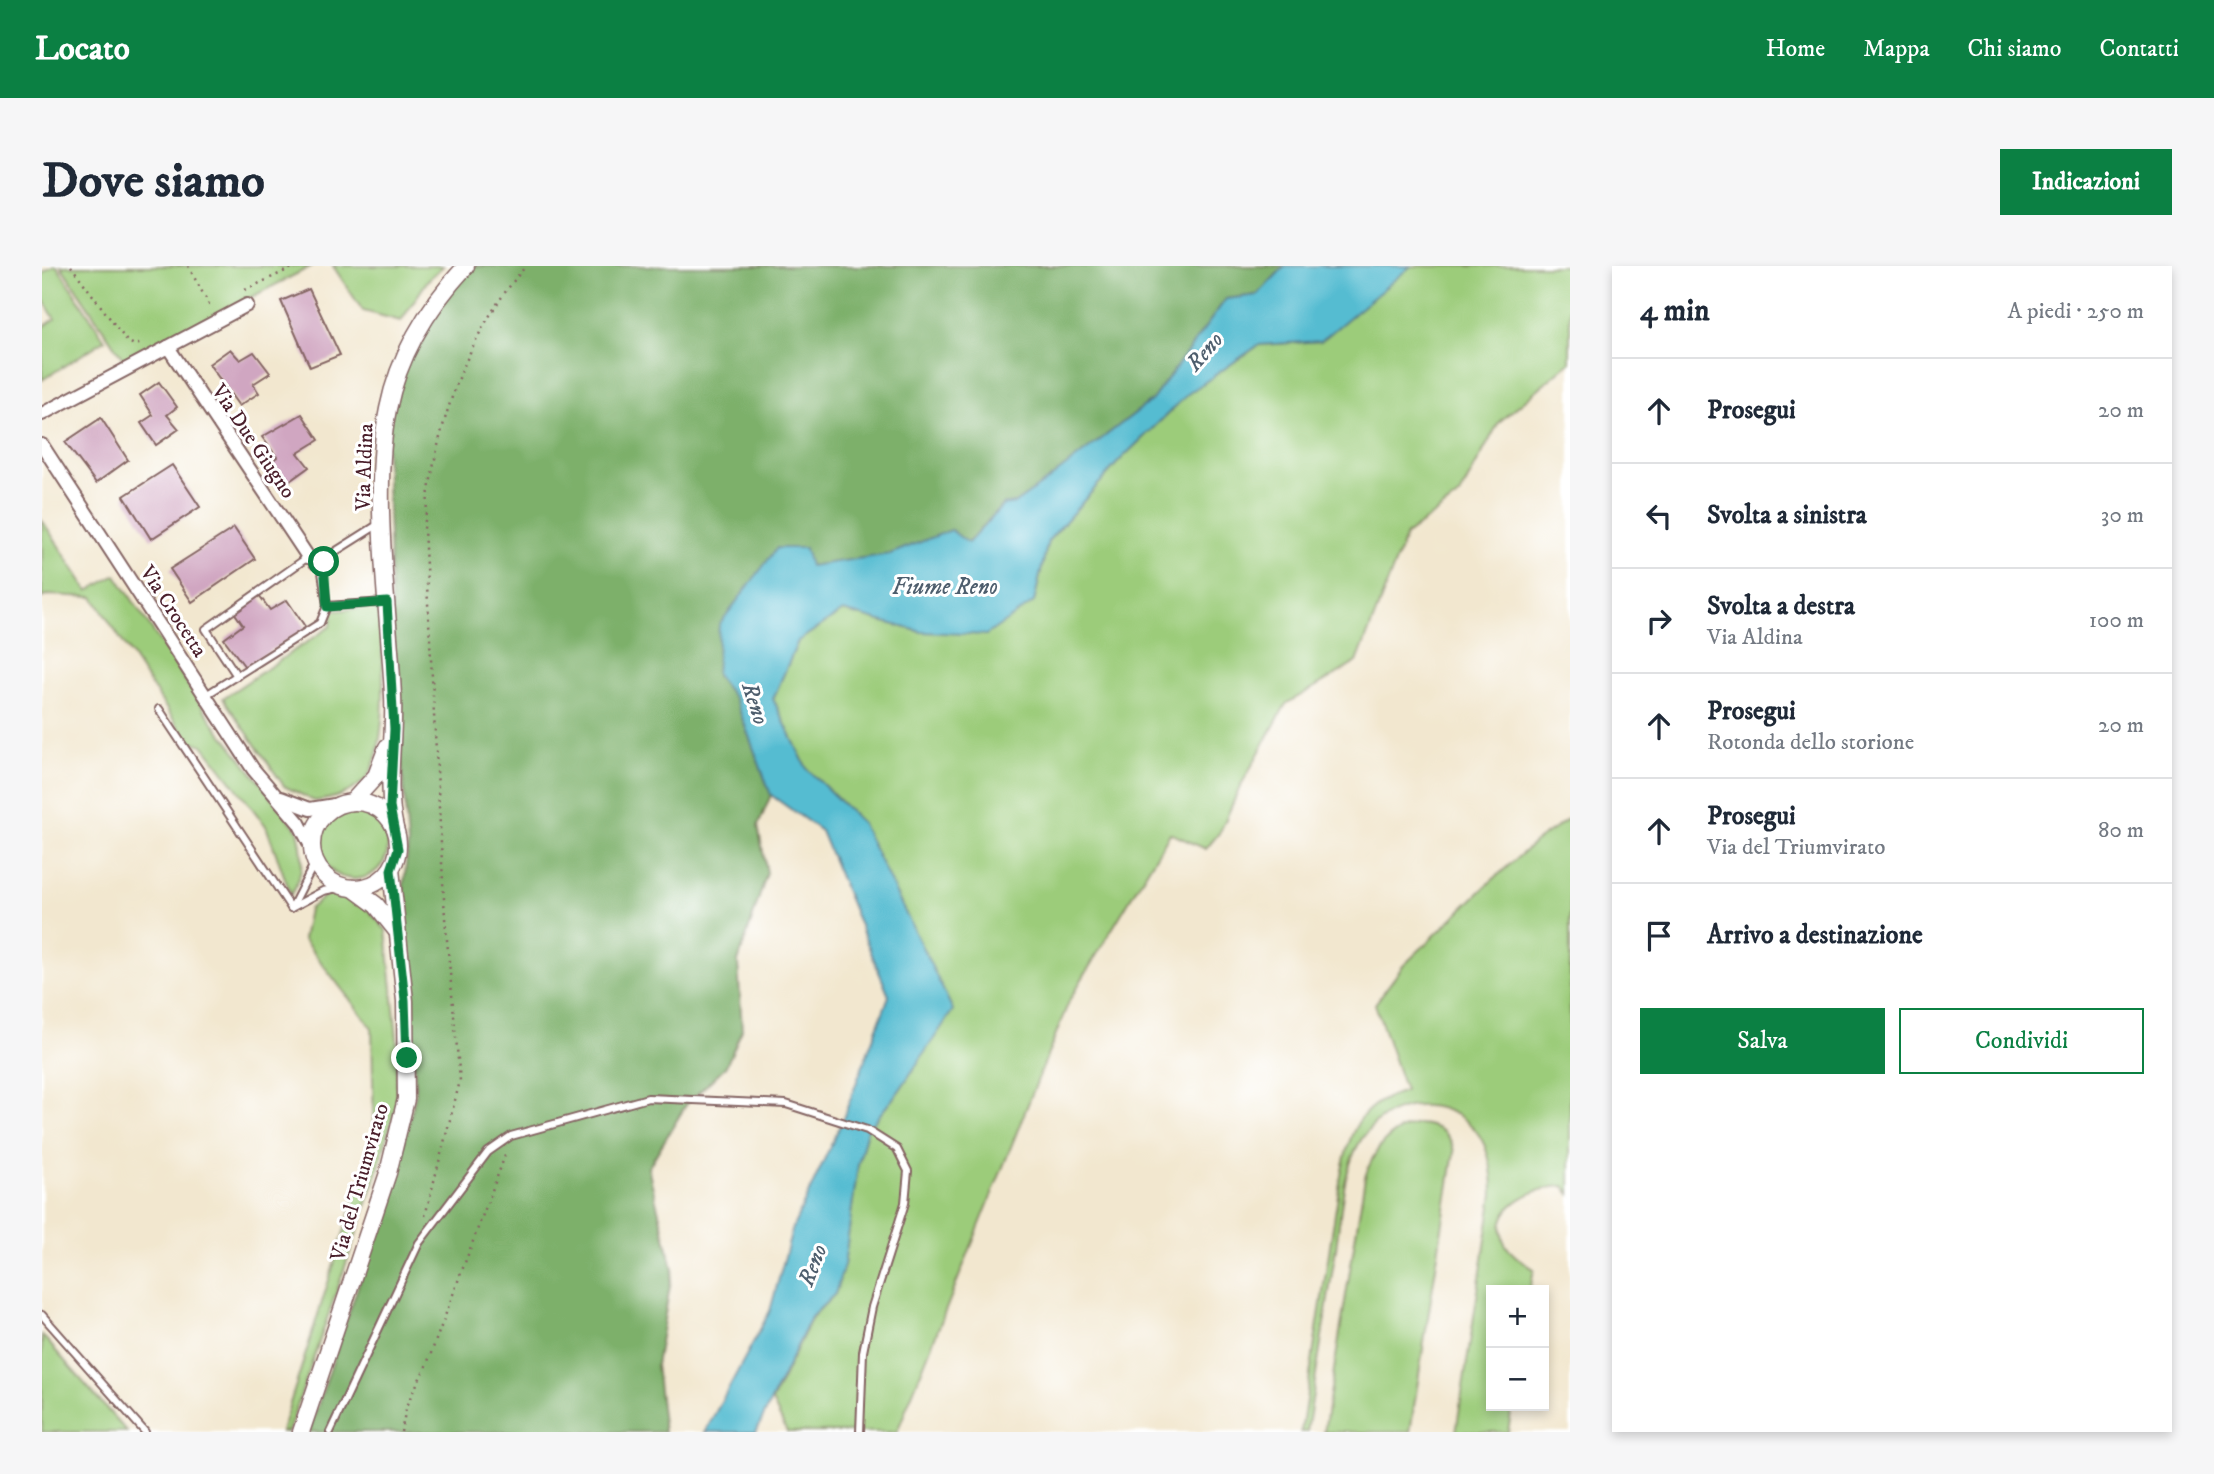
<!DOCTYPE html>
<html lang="it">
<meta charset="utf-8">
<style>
:root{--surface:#fff;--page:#f6f6f7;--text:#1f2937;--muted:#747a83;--line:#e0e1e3;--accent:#0b8043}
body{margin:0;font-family:"IM FELL DW Pica",serif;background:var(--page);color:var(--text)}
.controls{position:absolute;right:21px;bottom:21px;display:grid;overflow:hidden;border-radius:0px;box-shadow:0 4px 10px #0003}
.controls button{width:63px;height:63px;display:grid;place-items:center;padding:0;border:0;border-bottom:2px solid var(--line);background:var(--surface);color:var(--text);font:35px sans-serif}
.stop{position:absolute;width:21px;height:21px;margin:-16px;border:5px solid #0b8043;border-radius:50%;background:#fff}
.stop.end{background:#0b8043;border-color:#fff;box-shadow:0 2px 7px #0008}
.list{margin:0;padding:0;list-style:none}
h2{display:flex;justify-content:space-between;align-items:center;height:91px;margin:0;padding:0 28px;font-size:30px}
h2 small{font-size:23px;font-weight:400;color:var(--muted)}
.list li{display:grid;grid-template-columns:46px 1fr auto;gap:21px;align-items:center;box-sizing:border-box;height:105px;padding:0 28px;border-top:2px solid var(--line)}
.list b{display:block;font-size:26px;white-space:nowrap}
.list p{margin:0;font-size:23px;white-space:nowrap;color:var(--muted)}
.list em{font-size:23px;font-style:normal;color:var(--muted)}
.actions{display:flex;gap:14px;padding:21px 28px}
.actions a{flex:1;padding:16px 0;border:2px solid var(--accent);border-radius:0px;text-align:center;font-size:24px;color:var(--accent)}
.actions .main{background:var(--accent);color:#fff}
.icon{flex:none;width:38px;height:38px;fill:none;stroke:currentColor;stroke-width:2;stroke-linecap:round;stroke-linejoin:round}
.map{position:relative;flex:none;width:1528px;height:1166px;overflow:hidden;border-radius:0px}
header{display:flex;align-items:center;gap:42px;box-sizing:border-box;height:98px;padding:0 35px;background:var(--accent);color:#fff}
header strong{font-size:33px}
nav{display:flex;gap:38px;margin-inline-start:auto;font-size:24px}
.intro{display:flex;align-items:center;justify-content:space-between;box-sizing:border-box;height:168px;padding:0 42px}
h1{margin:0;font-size:49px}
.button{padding:18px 32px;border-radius:0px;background:var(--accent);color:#fff;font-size:24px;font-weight:700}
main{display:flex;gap:42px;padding:0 42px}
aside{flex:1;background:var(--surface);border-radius:0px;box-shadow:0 4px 10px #0003}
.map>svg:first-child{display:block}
.green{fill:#9ccc7a;stroke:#737652;stroke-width:2}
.forest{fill:#7db06a;stroke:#64684a;stroke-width:2}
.water{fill:#54bcd1;stroke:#4f6e7e;stroke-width:2}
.building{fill:#d0a6c1}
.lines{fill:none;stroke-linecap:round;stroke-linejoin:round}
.service-casing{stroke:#856564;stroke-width:10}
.minor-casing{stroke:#856564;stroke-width:16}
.tertiary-casing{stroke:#856564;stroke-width:19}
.path{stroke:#856564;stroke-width:2.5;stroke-dasharray:2 5;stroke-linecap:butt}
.service{stroke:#fff;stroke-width:6}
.minor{stroke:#fff;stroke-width:12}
.tertiary{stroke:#fff;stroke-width:16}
.route{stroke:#0b8043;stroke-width:9}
.labels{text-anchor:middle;stroke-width:6;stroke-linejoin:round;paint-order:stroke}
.street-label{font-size:21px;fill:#4a1f2b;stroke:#fff}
.water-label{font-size:23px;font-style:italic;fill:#4e5e6d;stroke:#fff}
</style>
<header>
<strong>Locato</strong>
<nav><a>Home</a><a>Mappa</a><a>Chi siamo</a><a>Contatti</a></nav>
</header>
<div class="intro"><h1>Dove siamo</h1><a class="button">Indicazioni</a></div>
<main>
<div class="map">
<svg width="1528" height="1166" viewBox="0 0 1528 1166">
<rect width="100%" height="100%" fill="#fff"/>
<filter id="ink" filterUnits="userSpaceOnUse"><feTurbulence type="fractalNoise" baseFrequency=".0143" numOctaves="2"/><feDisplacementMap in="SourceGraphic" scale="14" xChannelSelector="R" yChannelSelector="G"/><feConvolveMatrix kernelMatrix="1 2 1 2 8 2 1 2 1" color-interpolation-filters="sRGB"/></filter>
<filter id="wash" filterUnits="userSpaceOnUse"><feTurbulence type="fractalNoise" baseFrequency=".00686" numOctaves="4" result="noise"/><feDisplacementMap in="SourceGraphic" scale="28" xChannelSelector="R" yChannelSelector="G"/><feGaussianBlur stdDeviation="1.57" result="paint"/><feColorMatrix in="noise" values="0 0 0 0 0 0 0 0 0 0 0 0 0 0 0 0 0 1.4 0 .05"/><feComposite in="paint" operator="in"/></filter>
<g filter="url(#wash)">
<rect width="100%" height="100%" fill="#f2e7cf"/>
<g class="green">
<polygon points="12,0 15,0 63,74 0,114 0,62 13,53 0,32 0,8"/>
<polygon points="19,0 270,0 83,96"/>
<polygon points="291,0 401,0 386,14 359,55 321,45"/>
<polygon points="1366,0 1528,0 1528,96 1457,156 1418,229 1364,269 1315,396 1244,438 1198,521 1178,566 1164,583 1128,567 1028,733 855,1166 745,1166 730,1135 770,1051 793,1028 802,999 816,899 825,864 857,825 910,744 819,556 765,503 731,433 756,375 801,345 880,366 992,336 1006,275 1077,195 1147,127 1217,79 1279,75"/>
<path d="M 0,254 L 46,325 L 74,309 L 170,455 L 256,565 C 262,589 262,608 249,629 L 224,560 L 161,479 L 145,474 L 51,331 L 6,329 L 0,332 Z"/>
<path d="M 330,341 L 339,350 C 340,389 348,480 325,511 C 313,526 290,534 272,535 L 242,520 L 181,432 L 289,360 L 290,345 Z"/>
<circle cx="312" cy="579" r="34"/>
<path d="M 1528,552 L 1528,928 L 1522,920 C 1496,921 1450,937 1461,973 C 1465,986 1481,996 1492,1003 L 1488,1024 L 1449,1024 L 1449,1140 L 1470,1140 L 1466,1166 L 1414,1166 L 1451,928 C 1451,898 1445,866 1417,850 C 1382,830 1341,840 1319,874 C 1300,904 1299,947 1294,982 C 1284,1043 1275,1105 1265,1166 L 1259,1166 L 1300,903 C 1310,860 1319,838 1363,825 L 1333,738 L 1361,700 L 1446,618 L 1493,576 Z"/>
<polygon points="287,626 316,632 344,664 355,772 354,839 333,914 246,1166 239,1166 332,871 330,762 261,673 267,643"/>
<path d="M 1376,858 C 1395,859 1409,866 1412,886 L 1368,1166 L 1282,1166 L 1323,911 C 1332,883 1347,863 1376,858 Z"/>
<polygon points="0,1069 85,1166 0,1166"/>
</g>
<polygon class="forest" points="424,0 1243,0 1215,29 1184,33 1110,134 1006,214 973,237 961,239 925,277 909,265 848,288 768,300 674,409 693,433 729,529 716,560 725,607 696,696 700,764 684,800 644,839 606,902 631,1003 614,1099 622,1166 267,1166 356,901 374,827 361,628 366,578 351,383 342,130"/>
<polygon class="water" points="1243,0 1369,0 1279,75 1217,79 1147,127 1077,195 1006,275 992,336 944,369 880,366 801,345 756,375 731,433 765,503 819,556 911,744 857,825 825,864 816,899 802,999 793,1028 769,1051 714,1166 663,1166 728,1045 751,961 800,855 847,730 779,565 729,529 693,433 674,409 677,359 735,282 763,282 768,300 848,288 909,264 926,277 961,239 973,237 1006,214 1110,134 1184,33 1215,29"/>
<g id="blocks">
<g class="building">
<polygon points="267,23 298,89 268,101 239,35"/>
<polygon points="188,83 198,94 212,86 228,107 211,118 217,127 197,140 167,98"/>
<polygon points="117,116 135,141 125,149 137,163 114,179 99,157 111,149 98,129"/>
<polygon points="260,148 277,174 256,187 267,201 242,219 227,197 235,191 220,171"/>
<polygon points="59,152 86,194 54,217 23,176"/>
<polygon points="130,199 158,241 109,273 82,230"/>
<polygon points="192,262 213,293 150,336 128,303"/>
<polygon points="217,329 228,344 245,334 264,362 203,401 182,373 201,359 192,346"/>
</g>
</g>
</g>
<g filter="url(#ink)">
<use href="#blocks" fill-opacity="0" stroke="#856564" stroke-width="2"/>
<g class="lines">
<defs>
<g id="service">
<polyline points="284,292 280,306 285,340"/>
<polyline points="195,410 164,363 266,291 272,299 337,258"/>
<polyline points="164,429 278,357 285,340 343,336"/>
<polyline points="117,443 249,642"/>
<polyline points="250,641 273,596"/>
<polyline points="249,642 281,625 301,621"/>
<polyline points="0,1049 103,1166"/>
<polyline points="288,1166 377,977 446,886 469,870 606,832 744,838 825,864 855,883 866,905 863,937 830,1041 821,1086 818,1166"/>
</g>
<g id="minor">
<polyline points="126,81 266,291"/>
<polyline points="0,148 205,39"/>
<polyline points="0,179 211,503 257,557 270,582"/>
<polyline points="239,532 268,543 299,538"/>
</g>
<g id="tertiary">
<circle cx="313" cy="579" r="43"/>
<polyline points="310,536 334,510 345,481"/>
<path d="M 353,562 C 343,520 353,474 351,430 C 347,343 329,227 346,143 C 357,88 387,40 424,0"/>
<polyline points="311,622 334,639 354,664"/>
<polyline points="259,1166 346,907 364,833 363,735 349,603"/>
</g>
</defs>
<use href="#service" class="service-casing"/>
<use href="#minor" class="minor-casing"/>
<use href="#tertiary" class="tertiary-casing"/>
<g class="path">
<polyline points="29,0 84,74 92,79 102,77"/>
<polyline points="146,0 169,42"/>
<polyline points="203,24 254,0"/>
<path d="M 383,950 L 418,815 L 403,652 L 382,263 C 392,168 420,73 484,0"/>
<polyline points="359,1166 365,1138 385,1098 464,887"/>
</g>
<use href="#service" class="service"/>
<use href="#minor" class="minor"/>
<use href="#tertiary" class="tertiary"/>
</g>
</g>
<g class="lines" filter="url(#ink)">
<polyline class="route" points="282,296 285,341 345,336 352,463 348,541 356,583 349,604 363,734 365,792"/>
</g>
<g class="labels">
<g class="street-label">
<text transform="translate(212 175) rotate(56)" y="7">Via Due Giugno</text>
<text transform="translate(322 201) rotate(-88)" y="7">Via Aldina</text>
<text transform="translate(132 345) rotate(57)" y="7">Via Crocetta</text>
<text transform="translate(317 916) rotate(-74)" y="7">Via del Triumvirato</text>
</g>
<g class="water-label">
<text transform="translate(1162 85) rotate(-49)" y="8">Reno</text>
<text x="903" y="328">Fiume Reno</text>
<text transform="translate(714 437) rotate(72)" y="8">Reno</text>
<text transform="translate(770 999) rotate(-69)" y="8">Reno</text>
</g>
</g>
</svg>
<div class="controls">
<button>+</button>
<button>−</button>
</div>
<div class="stop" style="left:282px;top:296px"></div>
<div class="stop end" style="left:365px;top:792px"></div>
</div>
<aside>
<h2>4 min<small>A piedi · 250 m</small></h2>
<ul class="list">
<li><svg class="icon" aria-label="ahead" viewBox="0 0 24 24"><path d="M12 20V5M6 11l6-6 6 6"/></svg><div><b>Prosegui</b></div><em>20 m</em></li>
<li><svg class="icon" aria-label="left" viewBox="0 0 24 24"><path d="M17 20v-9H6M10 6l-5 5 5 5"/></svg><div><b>Svolta a sinistra</b></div><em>30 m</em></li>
<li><svg class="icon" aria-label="right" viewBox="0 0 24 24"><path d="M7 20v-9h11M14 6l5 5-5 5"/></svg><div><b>Svolta a destra</b><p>Via Aldina</p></div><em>100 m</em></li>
<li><svg class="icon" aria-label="ahead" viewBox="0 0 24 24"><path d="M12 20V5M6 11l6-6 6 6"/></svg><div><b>Prosegui</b><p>Rotonda dello storione</p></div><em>20 m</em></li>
<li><svg class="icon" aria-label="ahead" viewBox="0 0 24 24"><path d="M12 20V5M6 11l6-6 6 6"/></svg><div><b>Prosegui</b><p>Via del Triumvirato</p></div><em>80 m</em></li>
<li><svg class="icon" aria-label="arrive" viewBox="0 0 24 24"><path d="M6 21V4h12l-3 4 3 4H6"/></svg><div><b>Arrivo a destinazione</b></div></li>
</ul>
<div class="actions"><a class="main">Salva</a><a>Condividi</a></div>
</aside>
</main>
